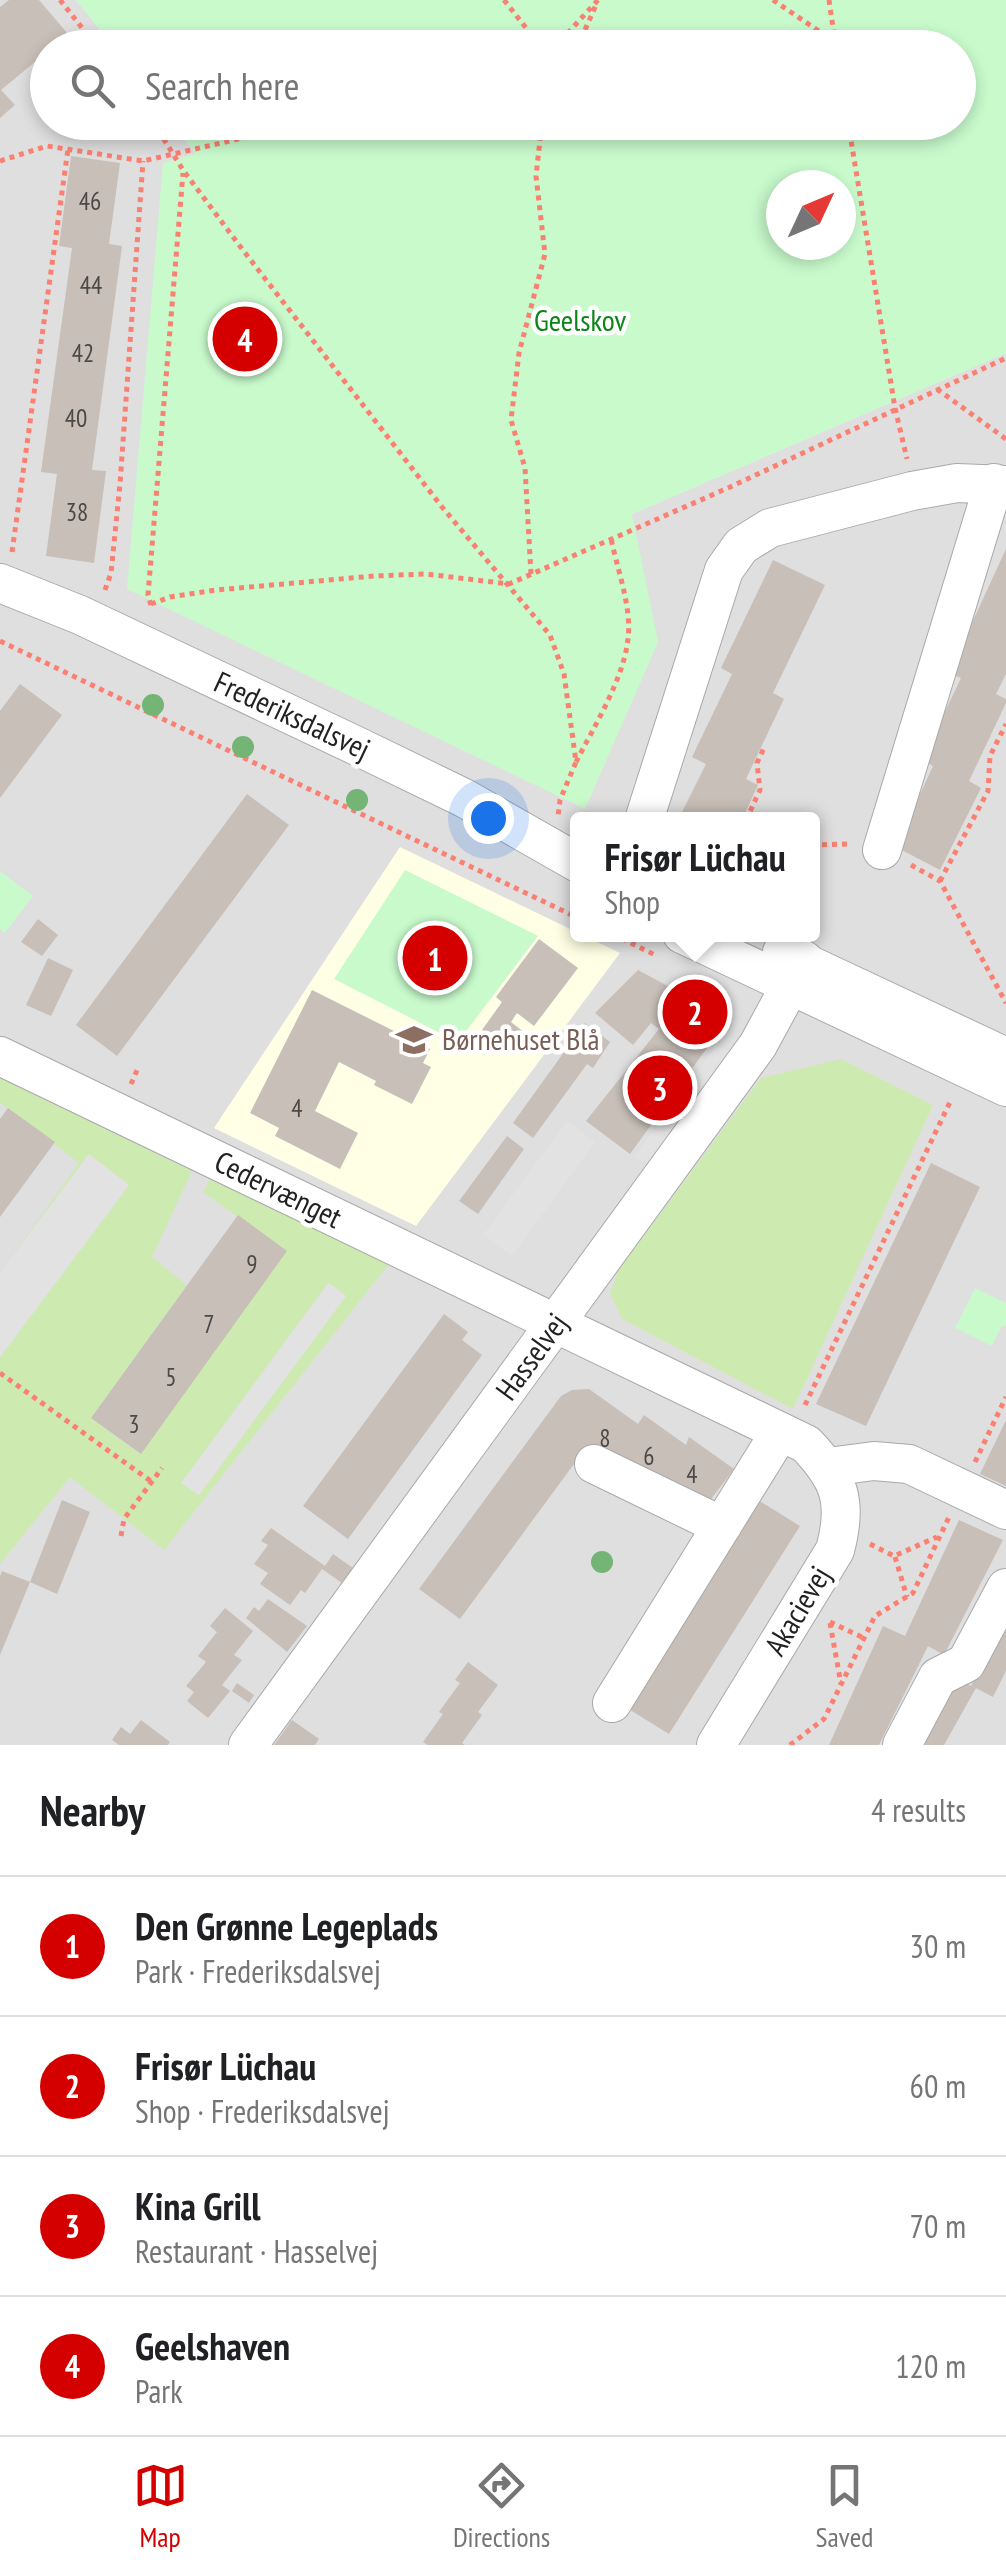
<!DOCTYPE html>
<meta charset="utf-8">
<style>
:root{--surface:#fff;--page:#f6f6f6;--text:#202124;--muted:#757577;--line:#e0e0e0;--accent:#d40000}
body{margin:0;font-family:"PT Sans Narrow",sans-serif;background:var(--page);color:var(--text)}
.compass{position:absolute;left:766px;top:170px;width:90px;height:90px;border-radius:50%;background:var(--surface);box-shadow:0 5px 15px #0003;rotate:46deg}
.you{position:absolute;left:488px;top:818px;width:35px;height:35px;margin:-25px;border:8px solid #fff;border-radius:50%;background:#1a73e8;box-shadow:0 0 0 15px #1a73e833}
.badge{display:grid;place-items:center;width:65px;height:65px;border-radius:50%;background:var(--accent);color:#fff;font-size:32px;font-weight:700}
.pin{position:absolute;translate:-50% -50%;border:5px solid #fff;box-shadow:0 2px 10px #0006}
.popup{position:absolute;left:570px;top:812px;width:250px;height:130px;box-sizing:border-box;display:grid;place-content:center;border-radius:10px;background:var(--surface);filter:drop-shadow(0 2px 8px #0005);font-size:32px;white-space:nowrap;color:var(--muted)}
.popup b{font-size:38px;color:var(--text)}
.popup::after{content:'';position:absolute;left:50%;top:100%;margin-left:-20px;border:20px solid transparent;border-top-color:var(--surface)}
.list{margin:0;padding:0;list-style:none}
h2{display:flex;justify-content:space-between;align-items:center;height:130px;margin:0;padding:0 40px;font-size:42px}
h2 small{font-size:32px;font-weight:400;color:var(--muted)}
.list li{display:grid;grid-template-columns:65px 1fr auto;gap:30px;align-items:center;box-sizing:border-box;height:140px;padding:0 40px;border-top:2px solid var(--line)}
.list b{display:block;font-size:38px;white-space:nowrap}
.list p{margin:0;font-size:32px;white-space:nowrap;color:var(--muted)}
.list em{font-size:32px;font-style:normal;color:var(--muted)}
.icon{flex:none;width:55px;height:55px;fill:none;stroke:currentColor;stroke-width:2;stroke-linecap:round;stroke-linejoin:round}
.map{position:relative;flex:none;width:1006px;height:1745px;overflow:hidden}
.search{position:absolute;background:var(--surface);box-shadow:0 5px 15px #0003;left:30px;right:30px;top:30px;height:110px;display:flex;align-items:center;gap:25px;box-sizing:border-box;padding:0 35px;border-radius:55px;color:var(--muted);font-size:38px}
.sheet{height:690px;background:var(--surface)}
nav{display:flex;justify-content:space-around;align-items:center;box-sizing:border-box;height:140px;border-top:2px solid var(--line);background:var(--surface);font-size:28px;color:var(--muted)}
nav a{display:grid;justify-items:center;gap:5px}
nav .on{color:var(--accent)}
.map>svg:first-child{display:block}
.residential{fill:#e0dfdf;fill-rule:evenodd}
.education{fill:#ffffe5}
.grass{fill:#cdebb0;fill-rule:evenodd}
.park{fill:#c8facc;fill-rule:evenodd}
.parking{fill:#e2e2e2}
.building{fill:#c7bfb8}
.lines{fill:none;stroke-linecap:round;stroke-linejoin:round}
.minor-casing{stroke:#a9a9a9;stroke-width:40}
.path{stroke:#fa8072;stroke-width:5;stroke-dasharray:5 5;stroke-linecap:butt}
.minor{stroke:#fff;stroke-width:38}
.tree{fill:#74b475}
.labels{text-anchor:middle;stroke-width:9;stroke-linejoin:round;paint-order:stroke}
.number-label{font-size:25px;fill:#4b4948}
.park-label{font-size:30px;fill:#0c8416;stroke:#fff}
.street-label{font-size:30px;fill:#222;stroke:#fff}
.education-label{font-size:30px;fill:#785e54;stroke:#fff;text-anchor:start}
</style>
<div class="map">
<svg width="1006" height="1745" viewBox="0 0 1006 1745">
<rect width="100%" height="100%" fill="#f2efe9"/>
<path class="residential" d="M 0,0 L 76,0 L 114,47 L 48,48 L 48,122 L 172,123 L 518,563 L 1006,353 L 1006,1745 L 0,1745 ZM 578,820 L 812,820 L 812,934 L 578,934 Z"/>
<polygon class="education" points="400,847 620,953 416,1226 214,1128"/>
<g class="grass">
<polygon points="841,1059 933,1105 793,1409 622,1319 610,1294 618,1271 761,1078"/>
<path d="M 0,1078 L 192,1171 L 152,1257 L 187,1285 L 91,1418 L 140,1454 L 286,1251 L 203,1192 L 210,1179 L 389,1264 L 164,1550 L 70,1477 L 0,1564 L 0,1357 L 129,1185 L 88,1155 L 0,1273 L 79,1163 L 0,1103 ZM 328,1283 L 346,1296 L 199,1495 L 182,1482 Z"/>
</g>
<g class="park">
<path d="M 76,0 L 1006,0 L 1006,353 L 632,514 L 658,642 L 585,809 L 127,589 L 163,163 L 196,153 L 172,123 L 958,122 L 958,48 L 114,47 ZM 841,185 L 841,245 L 781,245 L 781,185 Z"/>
<polygon points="405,870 538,936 458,1042 334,979"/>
<polygon points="0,871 33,896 5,933 0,929"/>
<polygon points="975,1288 1006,1303 1006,1327 1002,1325 992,1346 955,1328"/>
</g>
<g class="parking">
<polygon points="716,1046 752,1057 670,1170 633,1158"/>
<polygon points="567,1121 595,1142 512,1256 483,1235"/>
<polygon points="89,1154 129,1185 0,1357 0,1273"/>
<polygon points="329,1283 346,1296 199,1495 181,1483"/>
</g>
<g class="building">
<polygon points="9,0 39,0 68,34 48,48 48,51 1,90 15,105 0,118 0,7"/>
<polygon points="71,156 120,163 109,244 122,246 92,470 106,471 94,563 46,556 57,474 41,472 72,248 59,246"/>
<polygon points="1006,549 1006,674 996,694 1006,699 1006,703 969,781 981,788 940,870 896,847 933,766 922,760 961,678 949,673"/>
<polygon points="773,560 825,585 773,693 784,699 746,779 758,785 742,820 678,820 706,764 692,757 732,674 721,668"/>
<polygon points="20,684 62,715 0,798 0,711"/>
<polygon points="247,794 289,825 117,1056 76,1025"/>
<polygon points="38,919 58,935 42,956 21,942"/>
<polygon points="539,939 578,968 534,1026 517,1013 511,1022 525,1033 511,1052 482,1030 502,1002 496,997"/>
<polygon points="48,958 73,970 51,1016 26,1005"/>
<polygon points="638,970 718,1013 723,1026 630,1154 586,1121 659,1029 651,1023 633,1045 595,1013"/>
<polygon points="312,990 430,1049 423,1063 431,1067 412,1104 374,1085 376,1081 339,1062 315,1111 358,1133 340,1169 275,1136 279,1128 250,1113"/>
<polygon points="585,1023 610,1042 593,1068 587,1064 533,1138 513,1123"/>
<polygon points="8,1108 55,1142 0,1217 0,1119"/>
<polygon points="507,1136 524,1149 478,1214 459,1201"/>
<polygon points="931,1163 980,1187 866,1426 816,1404"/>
<polygon points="238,1215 287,1251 141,1454 91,1418"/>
<polygon points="444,1314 468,1332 462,1340 482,1355 348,1539 303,1506"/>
<polygon points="589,1389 638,1424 644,1415 686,1445 689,1437 734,1469 705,1507 585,1449 460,1619 419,1589 561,1396 572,1390"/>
<polygon points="1006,1420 1006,1486 980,1474"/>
<polygon points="62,1500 90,1512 57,1594 30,1582"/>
<polygon points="758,1500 800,1526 669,1734 627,1708"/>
<polygon points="959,1520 1003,1540 944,1655 928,1646 879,1745 829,1745 883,1626 905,1636"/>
<polygon points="271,1528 325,1566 333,1554 353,1568 342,1583 322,1569 305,1593 301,1590 290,1605 260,1584 268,1573 254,1564 268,1545 261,1541"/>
<polygon points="2,1571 30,1582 0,1655 0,1576"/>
<polygon points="268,1599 307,1626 287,1652 246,1618 254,1607 259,1611"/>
<polygon points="225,1608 253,1631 234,1655 242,1660 222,1685 230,1691 208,1718 187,1701 194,1692 186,1686 206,1662 198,1656 217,1632 210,1626"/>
<polygon points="1006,1615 1006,1671 993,1697 976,1688 944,1745 918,1745 956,1677 971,1686"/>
<polygon points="468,1662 498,1685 478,1712 482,1715 462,1743 465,1745 428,1745 423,1742 443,1714 439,1712 460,1683 455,1680"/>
<polygon points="237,1683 254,1695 249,1703 232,1691"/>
<polygon points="141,1720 170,1742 168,1745 119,1745 112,1740 121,1727 130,1734"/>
<polygon points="292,1720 319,1739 315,1745 274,1745"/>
</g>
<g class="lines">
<defs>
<g id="minor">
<polyline points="0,583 80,615 361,748 464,798 578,863"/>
<polyline points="644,820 724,570 741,546 770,528 912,491 957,483 1006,485"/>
<polyline points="882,850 994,483"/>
<polyline points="682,934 1006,1087"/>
<polyline points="782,952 1006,1057"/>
<path d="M 0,1056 L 806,1444 C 840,1479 848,1502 835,1550 L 716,1745"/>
<polyline points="594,1464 722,1526"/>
<polyline points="828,1467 874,1461 909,1464 1006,1510"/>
<polyline points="612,1703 780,1432"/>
<polyline points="248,1745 758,1045 804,960"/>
<polyline points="902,1745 938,1677 966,1663 1006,1588"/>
</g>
</defs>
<use href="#minor" class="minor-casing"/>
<g class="path">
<polyline points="60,0 98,48"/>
<polyline points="504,0 542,48"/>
<polyline points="773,0 835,42"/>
<polyline points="829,0 836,48"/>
<polyline points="554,48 598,0"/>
<polyline points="577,48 596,5"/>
<polyline points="153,122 183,170 239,245 442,507 550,635 564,674 576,762 560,800 558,817"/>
<polyline points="848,122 895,408 907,459"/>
<polyline points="0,161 47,146 143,161 260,134 412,128 423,122"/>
<polyline points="937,389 1006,439"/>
<polyline points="12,552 68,149"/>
<polyline points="531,574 525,468 511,420 519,353 545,254 536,176 542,122"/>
<polyline points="105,590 111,573 120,484 143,161"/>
<polyline points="151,604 170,597 216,590 374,576 426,574 509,584 728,488 1006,358"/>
<polyline points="151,605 148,595 183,173"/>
<polyline points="0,641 578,918"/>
<path d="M 576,762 C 594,727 624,678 628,639 C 632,607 617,569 611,538"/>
<polyline points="746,820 760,790 757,763 764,748"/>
<polyline points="812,845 849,844"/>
<polyline points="911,865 940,881 1006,1003"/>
<polyline points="940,881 988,791 990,756 1006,724"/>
<polyline points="613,934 655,955"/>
<polyline points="131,1084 138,1068"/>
<polyline points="0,1373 152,1482"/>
<polyline points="805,1405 951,1100"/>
<polyline points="975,1462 1006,1397"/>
<polyline points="121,1536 124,1519 162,1468"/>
<polyline points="870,1544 894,1556 937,1537"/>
<polyline points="895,1557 907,1597"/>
<polyline points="830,1622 864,1638"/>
<polyline points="830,1623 841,1684"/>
<polyline points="790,1745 824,1719 875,1616 913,1593 949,1517"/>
</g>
<use href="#minor" class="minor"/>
</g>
<g class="tree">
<circle cx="153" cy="705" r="11"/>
<circle cx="243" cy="747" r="11"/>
<circle cx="357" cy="800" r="11"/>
<circle cx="602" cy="1562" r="11"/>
</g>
<defs>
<symbol id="school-bare" viewBox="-9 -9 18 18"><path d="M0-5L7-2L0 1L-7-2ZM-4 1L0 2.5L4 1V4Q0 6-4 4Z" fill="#8d6e63" stroke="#fff" stroke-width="2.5" paint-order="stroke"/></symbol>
</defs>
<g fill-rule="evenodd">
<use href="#school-bare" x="389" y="1015" width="50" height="50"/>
</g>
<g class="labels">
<g class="number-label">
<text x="90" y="210">46</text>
<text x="91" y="294">44</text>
<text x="83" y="362">42</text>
<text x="76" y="427">40</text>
<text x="77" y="521">38</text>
<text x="297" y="1117">4</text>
<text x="252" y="1273">9</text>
<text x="209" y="1333">7</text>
<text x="171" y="1386">5</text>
<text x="134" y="1433">3</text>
<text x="605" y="1447">8</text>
<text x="649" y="1465">6</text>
<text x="692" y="1483">4</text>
</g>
<g class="park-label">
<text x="580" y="331">Geelskov</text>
</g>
<g class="street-label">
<text transform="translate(292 716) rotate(25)" y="10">Frederiksdalsvej</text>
<text transform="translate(278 1190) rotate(26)" y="10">Cedervænget</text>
<text transform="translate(532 1357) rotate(-54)" y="10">Hasselvej</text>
<text transform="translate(798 1611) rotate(-59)" y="10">Akacievej</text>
</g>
<g class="education-label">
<text x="442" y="1050">Børnehuset Blå</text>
</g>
</g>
</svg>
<svg class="compass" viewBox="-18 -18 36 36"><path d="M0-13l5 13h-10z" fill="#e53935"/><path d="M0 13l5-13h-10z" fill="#757577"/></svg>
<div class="you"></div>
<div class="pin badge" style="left:435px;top:958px">1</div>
<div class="pin badge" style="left:695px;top:1012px">2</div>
<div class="popup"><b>Frisør Lüchau</b>Shop</div>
<div class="pin badge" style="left:660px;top:1088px">3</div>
<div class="pin badge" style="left:245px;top:339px">4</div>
<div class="search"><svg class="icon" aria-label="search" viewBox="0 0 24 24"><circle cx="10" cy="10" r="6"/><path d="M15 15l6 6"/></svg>Search here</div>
</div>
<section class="sheet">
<h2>Nearby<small>4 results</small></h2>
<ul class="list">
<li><span class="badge">1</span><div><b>Den Grønne Legeplads</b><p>Park · Frederiksdalsvej</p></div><em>30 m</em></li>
<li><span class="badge">2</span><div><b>Frisør Lüchau</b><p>Shop · Frederiksdalsvej</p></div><em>60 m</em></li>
<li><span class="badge">3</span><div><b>Kina Grill</b><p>Restaurant · Hasselvej</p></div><em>70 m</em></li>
<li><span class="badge">4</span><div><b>Geelshaven</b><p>Park</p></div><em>120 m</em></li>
</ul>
</section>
<nav>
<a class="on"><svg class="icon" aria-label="map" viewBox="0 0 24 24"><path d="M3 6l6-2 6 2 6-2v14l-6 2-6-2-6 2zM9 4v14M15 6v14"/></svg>Map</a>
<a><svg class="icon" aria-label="directions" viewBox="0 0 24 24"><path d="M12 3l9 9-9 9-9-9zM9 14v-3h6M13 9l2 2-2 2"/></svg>Directions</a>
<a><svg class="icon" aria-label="saved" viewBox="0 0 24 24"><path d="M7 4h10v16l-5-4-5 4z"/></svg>Saved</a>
</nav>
